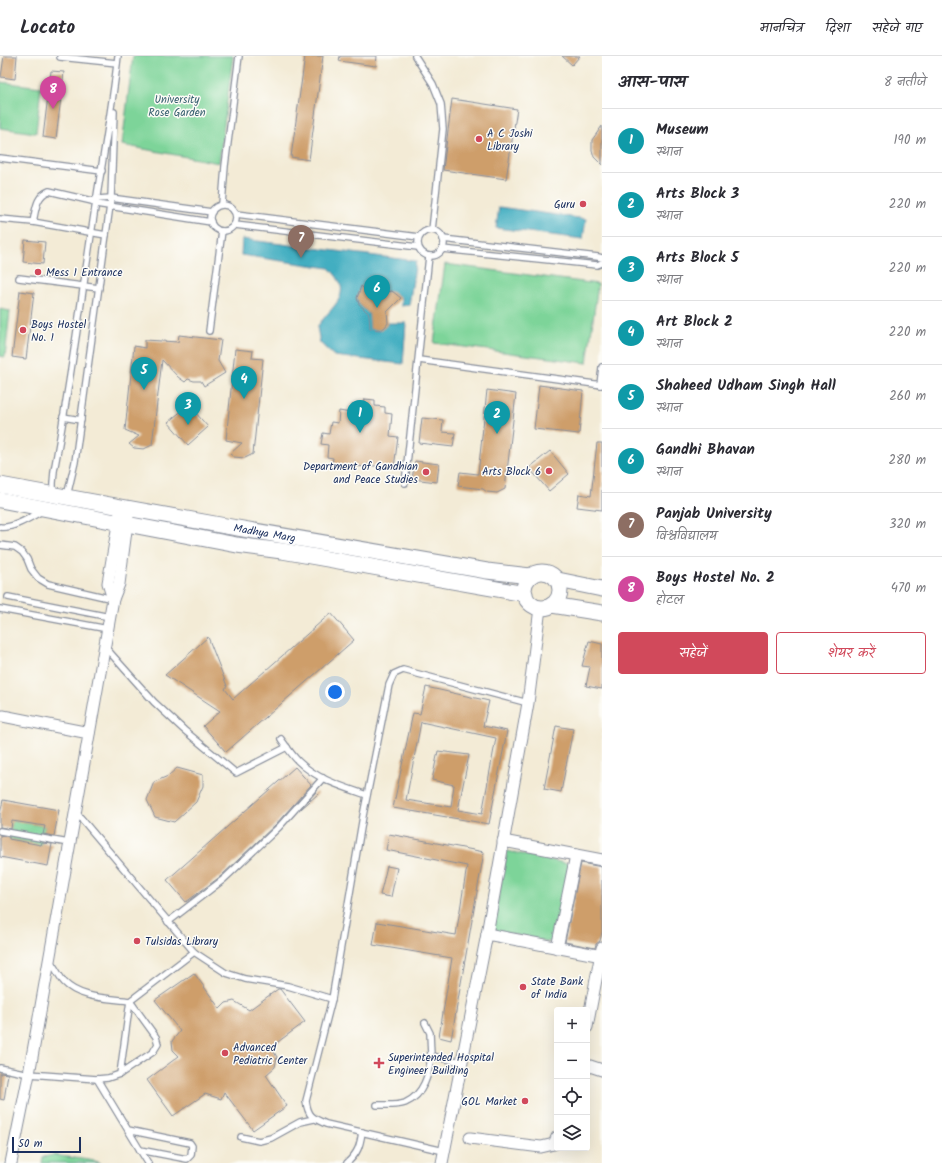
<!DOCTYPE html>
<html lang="hi">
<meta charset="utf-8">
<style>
:root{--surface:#fff;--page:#f2f2f3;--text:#2b2b33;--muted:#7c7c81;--line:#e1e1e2;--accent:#d1495b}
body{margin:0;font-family:Kalam,"Playpen Sans Deva",sans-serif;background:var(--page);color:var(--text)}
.controls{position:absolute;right:12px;bottom:12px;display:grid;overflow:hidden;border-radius:4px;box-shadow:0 4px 16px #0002}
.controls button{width:36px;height:36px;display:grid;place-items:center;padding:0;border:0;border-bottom:1px solid var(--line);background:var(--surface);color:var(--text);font:20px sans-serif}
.scale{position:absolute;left:12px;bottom:10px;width:69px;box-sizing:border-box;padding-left:4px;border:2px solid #1b2f5e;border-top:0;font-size:11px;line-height:14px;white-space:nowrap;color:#1b2f5e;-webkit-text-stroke:3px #fdfcf7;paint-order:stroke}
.you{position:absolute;left:335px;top:636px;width:14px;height:14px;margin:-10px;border:3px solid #fff;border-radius:50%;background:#1a73e8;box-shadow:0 0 0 6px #1a73e833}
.badge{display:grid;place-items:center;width:26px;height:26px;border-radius:50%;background:var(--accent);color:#fff;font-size:13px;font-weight:700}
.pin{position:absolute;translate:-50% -33px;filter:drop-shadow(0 1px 2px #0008)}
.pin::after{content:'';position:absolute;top:21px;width:14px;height:12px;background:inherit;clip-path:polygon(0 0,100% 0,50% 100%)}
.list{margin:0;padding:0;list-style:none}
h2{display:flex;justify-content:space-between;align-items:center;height:52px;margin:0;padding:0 16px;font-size:17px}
h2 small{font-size:13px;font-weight:400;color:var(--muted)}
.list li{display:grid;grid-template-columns:26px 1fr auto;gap:12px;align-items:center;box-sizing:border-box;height:64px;padding:0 16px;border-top:1px solid var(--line)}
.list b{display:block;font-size:15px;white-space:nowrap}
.list p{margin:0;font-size:13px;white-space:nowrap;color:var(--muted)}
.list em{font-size:13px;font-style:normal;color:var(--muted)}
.actions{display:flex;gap:8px;padding:12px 16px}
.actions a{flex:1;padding:9px 0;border:1px solid var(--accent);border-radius:4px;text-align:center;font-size:14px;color:var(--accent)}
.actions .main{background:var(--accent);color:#fff}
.icon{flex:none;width:22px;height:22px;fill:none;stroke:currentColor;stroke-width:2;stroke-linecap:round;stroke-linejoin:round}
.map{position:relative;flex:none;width:602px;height:1107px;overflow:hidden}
header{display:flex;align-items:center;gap:24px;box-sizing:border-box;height:56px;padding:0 20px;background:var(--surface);border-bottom:1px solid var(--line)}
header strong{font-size:19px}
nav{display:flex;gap:22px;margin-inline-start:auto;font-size:14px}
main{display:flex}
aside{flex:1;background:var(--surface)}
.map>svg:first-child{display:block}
.green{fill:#7dd499;stroke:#4c827c}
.water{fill:#43aec1;stroke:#2f6e90}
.building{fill:#ce9e6b;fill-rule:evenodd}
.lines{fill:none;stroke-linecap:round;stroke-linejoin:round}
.service-casing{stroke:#878d9a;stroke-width:8}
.minor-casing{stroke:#878d9a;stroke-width:13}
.secondary-casing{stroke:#878d9a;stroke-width:17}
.service{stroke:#fff;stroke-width:5.5}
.minor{stroke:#fff;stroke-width:11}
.secondary{stroke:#fff;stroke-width:15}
.poi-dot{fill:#d1495b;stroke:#fdfcf7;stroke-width:1.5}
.labels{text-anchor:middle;stroke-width:3;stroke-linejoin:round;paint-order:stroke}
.park-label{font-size:11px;fill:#386170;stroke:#fdfcf7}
.poi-label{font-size:11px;fill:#1b2f5e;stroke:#fdfcf7;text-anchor:start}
.street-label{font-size:11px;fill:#1b2f5e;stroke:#fdfcf7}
</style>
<header>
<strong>Locato</strong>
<nav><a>मानचित्र</a><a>दिशा</a><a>सहेजे गए</a></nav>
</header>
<main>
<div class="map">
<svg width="602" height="1107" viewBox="0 0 602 1107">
<rect width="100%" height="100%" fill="#fdfcf7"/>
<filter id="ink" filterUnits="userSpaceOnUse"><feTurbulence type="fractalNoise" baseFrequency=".025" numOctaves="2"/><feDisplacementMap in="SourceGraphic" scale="8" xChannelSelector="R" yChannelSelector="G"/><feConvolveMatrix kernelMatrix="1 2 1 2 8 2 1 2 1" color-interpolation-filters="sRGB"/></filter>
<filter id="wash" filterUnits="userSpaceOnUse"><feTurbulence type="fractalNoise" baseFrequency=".012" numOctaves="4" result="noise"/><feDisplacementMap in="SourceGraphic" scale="16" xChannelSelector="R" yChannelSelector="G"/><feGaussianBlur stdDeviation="0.9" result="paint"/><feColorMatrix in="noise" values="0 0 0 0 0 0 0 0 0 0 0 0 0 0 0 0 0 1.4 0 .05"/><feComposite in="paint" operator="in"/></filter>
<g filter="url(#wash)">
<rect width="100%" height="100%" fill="#f3ebd6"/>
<g class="green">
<polygon points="133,0 233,0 219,107 122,89"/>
<polygon points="0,26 41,31 36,77 0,72"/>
<polygon points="445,208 598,228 587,307 434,287"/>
<polygon points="0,253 10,255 5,301 0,300"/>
<polygon points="12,765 45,770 41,789 9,783"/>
<polygon points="507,795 570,808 554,887 492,874"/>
<polygon points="54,1099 95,1105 101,1107 42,1107 43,1101"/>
</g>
<g class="water">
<polygon points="499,151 586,163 583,183 496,172"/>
<path d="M 242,183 L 416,205 L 409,249 L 401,250 L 401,242 C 388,233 388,235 374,241 L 361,231 L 357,242 L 359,248 L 369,258 L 370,273 C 379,273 383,274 388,267 L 406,267 L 403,308 L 334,300 L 320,287 L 317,271 C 333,248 356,238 329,212 L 241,199 Z"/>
</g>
<g id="blocks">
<g class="building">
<polygon points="4,0 17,0 15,23 1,21"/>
<polygon points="305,0 323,0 309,104 291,101"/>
<polygon points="340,0 377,0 376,10 339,5"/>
<polygon points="562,0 580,0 572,9"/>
<polygon points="51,15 64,16 56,83 43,81"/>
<polygon points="452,43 517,53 506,123 443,114"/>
<polygon points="602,70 602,109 594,101 592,94 592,84"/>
<polygon points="25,184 45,186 43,208 23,206"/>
<polygon points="361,230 374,241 386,236 392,235 401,242 387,256 388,267 385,271 381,274 370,273 369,258 359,248 357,242"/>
<polygon points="20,235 34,237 26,303 12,301"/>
<polygon points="179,279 221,284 218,305 225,317 204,330 201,325 194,325 188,323 185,326 178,321 162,304 152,389 144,393 134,392 129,388 139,380 125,374 134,290 145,292 145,284 178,286"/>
<polygon points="235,293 253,295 252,302 263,303 253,398 245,402 234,401 230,398 242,387 226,384"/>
<polygon points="539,329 583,335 579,378 534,373"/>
<polygon points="487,334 516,338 505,433 497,437 487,436 483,433 458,430 460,416 478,418"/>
<polygon points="365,343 375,344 375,350 385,351 385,357 392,358 390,380 398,381 394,412 366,409 366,411 332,408 333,402 327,401 328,389 321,388 323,377 329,378 331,366 338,367 339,355 351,357 353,348 364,349"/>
<polygon points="189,349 208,371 188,389 168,366"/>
<polygon points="422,362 443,364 442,376 455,377 453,391 419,387"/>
<polygon points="597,387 602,387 602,454 577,451 579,438 591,440"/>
<polygon points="550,395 569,418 549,435 529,412"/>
<polygon points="415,405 439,408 437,426 412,423"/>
<polygon points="331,557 354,584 226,696 203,670 220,655 165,619 208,581 227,630 225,633 233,643"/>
<polygon points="589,585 602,588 602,633 586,630 590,611 582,610"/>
<path d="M 426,631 L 489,645 L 483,670 L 507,675 L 489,768 L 393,752 L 413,657 L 420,658 ZM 421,666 L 496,682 L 482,758 L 458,754 L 469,699 L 438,695 L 432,724 L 454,729 L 451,751 L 406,744 Z"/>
<polygon points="556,670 573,673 561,736 544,733"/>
<polygon points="295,711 311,729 276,768 221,820 186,846 167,824"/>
<polygon points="177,712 203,719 203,730 196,746 174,766 155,761 147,744 154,726 168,720"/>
<polygon points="316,736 318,738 301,753"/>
<polygon points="3,744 59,754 54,780 43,778 45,770 12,765 11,773 0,771 0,758"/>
<polygon points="389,778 484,796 451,984 439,981 452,902 373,889 377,866 456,879 467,810 386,794"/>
<polygon points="0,779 9,781 9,783 41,789 42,787 52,788 48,810 0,801"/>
<polygon points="581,807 602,811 602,876 600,885 596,888 595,892 565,886"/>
<polygon points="387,810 397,812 391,841 380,839"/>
<polygon points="194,917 220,953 226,947 234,945 249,954 278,933 280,933 305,966 271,991 277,1001 275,1011 266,1019 287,1050 253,1074 224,1036 221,1043 205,1038 173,1060 147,1024 179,1000 173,994 172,985 180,975 155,944"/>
<polygon points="0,1017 8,1018 4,1044 0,1043"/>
</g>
</g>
</g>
<g filter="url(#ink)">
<use href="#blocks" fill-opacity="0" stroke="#878d9a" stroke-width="1"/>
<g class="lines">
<defs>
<g id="service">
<polyline points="415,0 433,28 441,48 443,73 432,174"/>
<polyline points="60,1 117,7"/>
<polyline points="0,102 102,115"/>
<polyline points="94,144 97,143 111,142 212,156"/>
<polyline points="222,148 225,110 239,0"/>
<circle cx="223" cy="162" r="13"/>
<polyline points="236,158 419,181"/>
<polyline points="0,163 33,166 106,179"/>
<path d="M 33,166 C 36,153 36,140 49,135 L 92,145 L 96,148 L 211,166"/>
<polyline points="235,169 418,191"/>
<circle cx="431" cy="187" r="13"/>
<polyline points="443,183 598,201 602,202"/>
<polyline points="442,193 597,209 602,207"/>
<polyline points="19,222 99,232"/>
<polyline points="209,275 222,175"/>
<polyline points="419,304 602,329"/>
<polyline points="600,329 602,311"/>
<polyline points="63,361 81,364"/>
<polyline points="405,427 429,200"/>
<path d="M 53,437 L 53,427 L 54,415 C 70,330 81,245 94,159 C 102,106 112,53 118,0"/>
<polyline points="67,440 75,406 111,142 114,56"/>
<path d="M 0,471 C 13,473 31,461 42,455"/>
<polyline points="0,489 15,491 22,496 27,503 31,513 38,522 48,528 113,543"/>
<polyline points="8,541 110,561"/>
<polyline points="0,553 108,573"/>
<polyline points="105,591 154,646 184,674 236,717 287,691"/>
<path d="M 281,683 C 286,690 292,699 298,705 C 316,723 343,731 367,739"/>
<polyline points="75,755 194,896 226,917 245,923 288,930 332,943"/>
<polyline points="0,775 69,787"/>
<polyline points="168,866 224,823 279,771 323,722"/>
<polyline points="425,967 430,977 431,1000 462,1006"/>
<path d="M 0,1012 L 29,1018 L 97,1023 L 108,1022 L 120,1018 L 153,996 L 158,988 L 156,981 L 130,945 C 109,942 80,943 64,926 C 59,920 55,911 50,905"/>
<polyline points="120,1018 130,945 194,896"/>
<polyline points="97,1023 140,1094 187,1103 191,1099 192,1090 190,1087 128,1074"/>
<path d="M 377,1049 C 386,1049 397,1050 405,1047 C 424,1039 429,1018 431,1000"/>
<polyline points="241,1081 259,1085 271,1082 300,1066 314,1063"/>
<polyline points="140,1094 148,1107"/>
<path d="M 444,1095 L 326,1068 C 312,1062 308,1060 306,1045 L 332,943 L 363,760 L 389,629 L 394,618 L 403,614 L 528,647"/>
<path d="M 347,1107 C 358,1097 360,1090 362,1076"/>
</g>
<g id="minor">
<polyline points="113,543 108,527 121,451"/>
<polyline points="3,660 89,677"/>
<polyline points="503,785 602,804"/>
<polyline points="487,878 602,900"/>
<polyline points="557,892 576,799"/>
<polyline points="587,971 602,892"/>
<polyline points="587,1009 602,1014"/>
<polyline points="470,1082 541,1091 554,1088 557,1081"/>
<polyline points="11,1107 29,1018 113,543 119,528 129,452"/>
<polyline points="442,1107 487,878 528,647 540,552"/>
</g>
<g id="secondary">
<path id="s1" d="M 0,429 L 220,469 L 487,515 L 530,520"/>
<polyline points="0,444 237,489 282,495 525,538"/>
<circle cx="542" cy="534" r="18"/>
<polyline points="558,524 602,533"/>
<polyline points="552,549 602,557"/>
</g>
</defs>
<use href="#service" class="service-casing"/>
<use href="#minor" class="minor-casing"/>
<use href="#secondary" class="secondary-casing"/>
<use href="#service" class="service"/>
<use href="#minor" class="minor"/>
<use href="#secondary" class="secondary"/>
</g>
</g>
<g class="poi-dot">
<circle cx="479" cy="83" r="4"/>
<circle cx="583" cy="148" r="4"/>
<circle cx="38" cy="216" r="4"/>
<circle cx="23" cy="274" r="4"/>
<circle cx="549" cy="415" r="4"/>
<circle cx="426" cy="416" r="4"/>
<circle cx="137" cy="885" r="4"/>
<circle cx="523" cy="931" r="4"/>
<circle cx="225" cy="997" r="4"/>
<path d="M377 1001h4v4h4v4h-4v4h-4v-4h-4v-4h4z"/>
<circle cx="525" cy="1045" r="4"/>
</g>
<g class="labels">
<g class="park-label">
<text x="177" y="47">University<tspan x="177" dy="13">Rose Garden</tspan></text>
</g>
<g class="poi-label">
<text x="487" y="81">A C Joshi<tspan x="487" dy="13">Library</tspan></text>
<text x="575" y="152" text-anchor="end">Guru</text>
<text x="46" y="220">Mess 1 Entrance</text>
<text x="31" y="272">Boys Hostel<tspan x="31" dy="13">No. 1</tspan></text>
<text x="418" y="414" text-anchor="end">Department of Gandhian<tspan x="418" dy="13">and Peace Studies</tspan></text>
<text x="541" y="419" text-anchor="end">Arts Block 6</text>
<text x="145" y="889">Tulsidas Library</text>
<text x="531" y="929">State Bank<tspan x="531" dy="13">of India</tspan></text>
<text x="233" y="995">Advanced<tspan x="233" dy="13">Pediatric Center</tspan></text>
<text x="388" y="1005">Superintended Hospital<tspan x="388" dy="13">Engineer Building</tspan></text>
<text x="517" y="1049" text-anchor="end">GOL Market</text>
</g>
<g class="street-label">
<text dy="4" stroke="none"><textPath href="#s1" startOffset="269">Madhya Marg</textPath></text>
</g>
</g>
</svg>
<div class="controls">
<button>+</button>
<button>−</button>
<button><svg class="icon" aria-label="locate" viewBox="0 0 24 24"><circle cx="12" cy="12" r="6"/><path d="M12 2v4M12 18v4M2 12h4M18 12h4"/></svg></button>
<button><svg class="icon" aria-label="layers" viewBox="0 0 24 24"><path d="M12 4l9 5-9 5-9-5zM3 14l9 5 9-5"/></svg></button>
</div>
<div class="scale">50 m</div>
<div class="you"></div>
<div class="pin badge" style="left:360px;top:377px;background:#0f9aa8">1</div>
<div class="pin badge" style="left:497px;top:378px;background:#0f9aa8">2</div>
<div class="pin badge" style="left:188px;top:369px;background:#0f9aa8">3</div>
<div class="pin badge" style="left:244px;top:343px;background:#0f9aa8">4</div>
<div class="pin badge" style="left:144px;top:334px;background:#0f9aa8">5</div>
<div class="pin badge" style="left:377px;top:252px;background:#0f9aa8">6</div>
<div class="pin badge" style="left:301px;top:202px;background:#8d6e63">7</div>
<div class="pin badge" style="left:53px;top:53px;background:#d1479c">8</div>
</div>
<aside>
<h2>आस-पास<small>8 नतीजे</small></h2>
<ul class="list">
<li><span class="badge" style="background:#0f9aa8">1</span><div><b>Museum</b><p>स्थान</p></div><em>190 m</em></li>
<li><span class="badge" style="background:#0f9aa8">2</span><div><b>Arts Block 3</b><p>स्थान</p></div><em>220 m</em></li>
<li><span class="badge" style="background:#0f9aa8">3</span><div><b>Arts Block 5</b><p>स्थान</p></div><em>220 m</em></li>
<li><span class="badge" style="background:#0f9aa8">4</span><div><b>Art Block 2</b><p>स्थान</p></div><em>220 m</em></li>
<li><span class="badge" style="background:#0f9aa8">5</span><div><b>Shaheed Udham Singh Hall</b><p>स्थान</p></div><em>260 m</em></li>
<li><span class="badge" style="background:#0f9aa8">6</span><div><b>Gandhi Bhavan</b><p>स्थान</p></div><em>280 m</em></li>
<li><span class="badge" style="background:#8d6e63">7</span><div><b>Panjab University</b><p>विश्वविद्यालय</p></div><em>320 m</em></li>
<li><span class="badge" style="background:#d1479c">8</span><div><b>Boys Hostel No. 2</b><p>होटल</p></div><em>470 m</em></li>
</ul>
<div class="actions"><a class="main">सहेजें</a><a>शेयर करें</a></div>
</aside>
</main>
